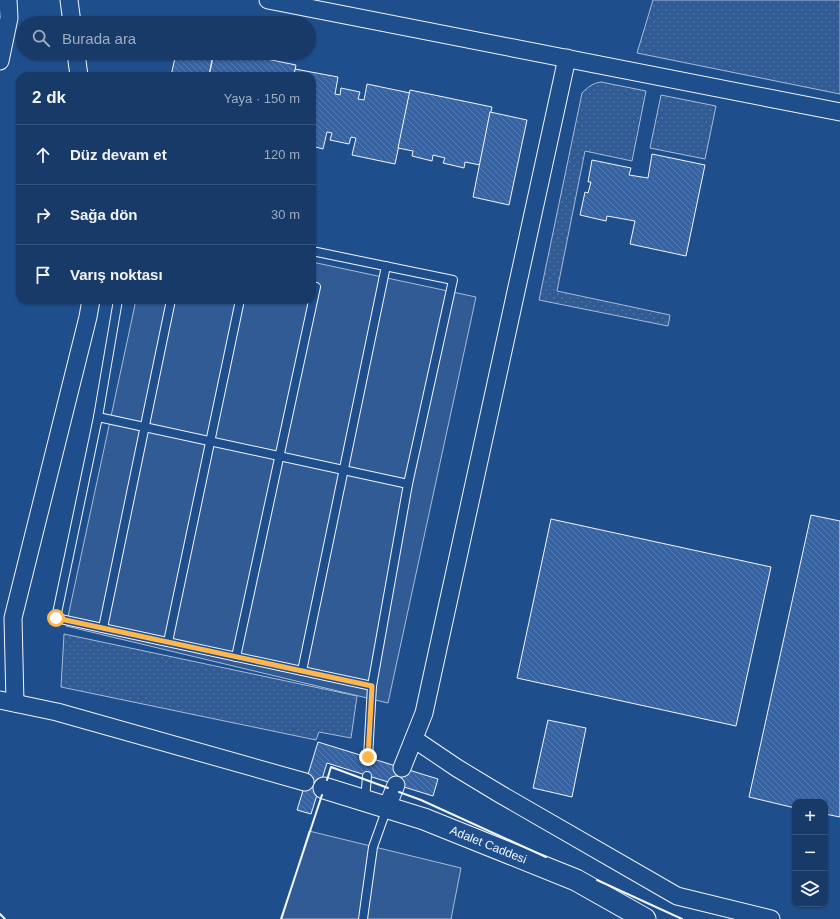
<!DOCTYPE html>
<html lang="tr">
<meta charset="utf-8">
<style>
:root{--surface:#173a69;--page:#20416f;--text:#f1f3f6;--muted:#9eadc0;--line:#36547d}
body{margin:0;font-family:Helvetica,sans-serif;background:var(--page);color:var(--text)}
.controls{position:absolute;right:12px;bottom:12px;display:grid;overflow:hidden;border-radius:8px;box-shadow:0 1px 3px #0004}
.controls button{width:36px;height:36px;display:grid;place-items:center;padding:0;border:0;border-bottom:1px solid var(--line);background:var(--surface);color:var(--text);font:20px sans-serif}
.stop{position:absolute;width:12px;height:12px;margin:-9px;border:3px solid #ffb74d;border-radius:50%;background:#fff}
.stop.end{background:#ffb74d;border-color:#fff;box-shadow:0 1px 4px #0008}
.list{margin:0;padding:0;list-style:none}
h2{display:flex;justify-content:space-between;align-items:center;height:52px;margin:0;padding:0 16px;font-size:17px}
h2 small{font-size:13px;font-weight:400;color:var(--muted)}
.list li{display:grid;grid-template-columns:26px 1fr auto;gap:12px;align-items:center;box-sizing:border-box;height:60px;padding:0 16px;border-top:1px solid var(--line)}
.list b{display:block;font-size:15px;white-space:nowrap}
.list em{font-size:13px;font-style:normal;color:var(--muted)}
.icon{flex:none;width:22px;height:22px;fill:none;stroke:currentColor;stroke-width:2;stroke-linecap:round;stroke-linejoin:round}
.map{position:relative;flex:none;width:840px;height:919px;overflow:hidden}
.search{position:absolute;background:var(--surface);box-shadow:0 1px 3px #0004;left:16px;top:16px;width:300px;height:44px;display:flex;align-items:center;gap:10px;box-sizing:border-box;padding:0 14px;border-radius:22px;color:var(--muted);font-size:15px}
.panel{position:absolute;background:var(--surface);box-shadow:0 1px 3px #0004;left:16px;top:72px;width:300px;height:232px;border-radius:12px}
.map>svg:first-child{display:block}
.grass{fill:url(#grass-dots);stroke:#a8bbd7}
.pitch{fill:#305b95;stroke:#a8bbd7}
.building{fill:url(#building-back-hatch);stroke:#f2f6ff}
.lines{fill:none;stroke-linecap:round;stroke-linejoin:round}
.service-casing{stroke:#f2f6ff;stroke-width:10}
.minor-casing{stroke:#f2f6ff;stroke-width:19}
.tertiary-casing{stroke:#f2f6ff;stroke-width:23}
.service{stroke:#1f4e8c;stroke-width:8}
.minor{stroke:#1f4e8c;stroke-width:17}
.tertiary{stroke:#1f4e8c;stroke-width:21}
.wall{stroke:#f2f6ff;stroke-width:2}
.route{stroke:#ffb74d;stroke-width:5}
.labels{text-anchor:middle;stroke-width:3;stroke-linejoin:round;paint-order:stroke}
.street-label{font-size:12px;fill:#f2f6ff;stroke:#1f4e8c}
</style>
<div class="map">
<svg width="840" height="919" viewBox="0 0 840 919">
<defs>
<pattern id="grass-dots" width="8" height="8" patternUnits="userSpaceOnUse"><rect width="8" height="8" fill="#305b95"/><path d="M2 2h.1M6 6h.1" fill="none" stroke="#4e73a5" stroke-width="1.8" stroke-linecap="round"/></pattern>
<pattern id="building-back-hatch" width="6" height="6" patternUnits="userSpaceOnUse"><rect width="6" height="6" fill="#3563a3"/><path d="M-1 5l2 2M0 0l6 6M5-1l2 2" fill="none" stroke="#537ab1"/></pattern>
</defs>
<rect width="100%" height="100%" fill="#1f4e8c"/>
<g class="grass">
<polygon points="653,0 840,0 840,94 637,53"/>
<path d="M 601,82 L 646,91 L 632,161 L 585,151 L 557,291 L 670,315 L 668,326 L 539,300 L 582,93 C 588,87 593,83 601,82 Z"/>
<polygon points="661,95 716,106 705,159 650,148"/>
<polygon points="64,634 357,696 351,738 319,732 316,740 61,687"/>
</g>
<g class="pitch">
<polygon points="312,262 476,297 388,703 66,626 136,300 312,300"/>
<polygon points="309,831 461,868 451,919 282,919"/>
</g>
<g class="building">
<polygon points="176,53 213,54 209,76 171,76"/>
<polygon points="214,53 237,53 296,65 294,76 209,76"/>
<polygon points="295,69 338,77 335,94 340,95 341,88 360,92 358,99 364,100 367,84 410,93 395,164 352,155 356,138 351,137 349,144 330,140 332,133 327,132 323,149 312,146 312,76 294,76"/>
<polygon points="410,90 492,107 480,165 465,162 464,168 443,163 445,158 433,155 432,161 412,156 413,151 398,148"/>
<polygon points="490,112 527,120 509,205 473,197"/>
<polygon points="652,154 705,165 686,256 630,244 635,221 607,216 606,221 580,215 585,192 588,193 591,182 588,182 592,160 631,168 629,175 648,178"/>
<polygon points="811,515 840,521 840,817 825,814 825,802 795,802 795,808 749,797"/>
<polygon points="551,519 771,567 736,726 517,678"/>
<polygon points="548,720 586,728 572,797 533,788"/>
<polygon points="318,742 438,779 433,796 327,763 311,814 297,810"/>
</g>
<g class="lines">
<defs>
<g id="service">
<polyline points="312,251 453,280 408,484 372,686 368,757"/>
<polyline points="118,300 98,417 56,618 372,686"/>
<polyline points="98,417 408,484"/>
<polyline points="103,628 171,300"/>
<polyline points="168,642 240,300"/>
<polyline points="236,657 316,287"/>
<polyline points="302,671 386,266"/>
<polyline points="365,800 367,776"/>
<polyline points="363,919 373,847 387,808"/>
</g>
<g id="minor">
<polyline points="69,0 72,23"/>
<polyline points="268,0 840,112"/>
<polyline points="76,53 79,76"/>
<polyline points="0,61 9,18 8,0"/>
<polyline points="0,700 57,712 305,782"/>
<polyline points="15,703 13,618 88,317 91,300"/>
<polyline points="414,739 457,768 500,794 677,896 771,919"/>
<polyline points="402,768 424,713 567,58"/>
<polyline points="387,807 396,785"/>
</g>
<g id="tertiary">
<path id="s1" d="M 324,788 L 424,819 L 576,880 L 645,919"/>
</g>
</defs>
<use href="#service" class="service-casing"/>
<use href="#minor" class="minor-casing"/>
<use href="#tertiary" class="tertiary-casing"/>
<use href="#service" class="service"/>
<use href="#minor" class="minor"/>
<use href="#tertiary" class="tertiary"/>
<g class="wall">
<polyline points="327,780 331,767 388,788"/>
<polyline points="399,792 421,800 546,857"/>
<polyline points="597,880 682,919"/>
<polyline points="0,914 5,919"/>
<polyline points="281,919 322,795"/>
</g>
</g>
<g class="lines">
<polyline class="route" points="56,618 372,686 368,757"/>
</g>
<g class="labels">
<g class="street-label">
<text dy="4" stroke="none"><textPath href="#s1" startOffset="174">Adalet Caddesi</textPath></text>
</g>
</g>
</svg>
<div class="controls">
<button>+</button>
<button>−</button>
<button><svg class="icon" aria-label="layers" viewBox="0 0 24 24"><path d="M12 4l9 5-9 5-9-5zM3 14l9 5 9-5"/></svg></button>
</div>
<div class="stop" style="left:56px;top:618px"></div>
<div class="stop end" style="left:368px;top:757px"></div>
<div class="search"><svg class="icon" aria-label="search" viewBox="0 0 24 24"><circle cx="10" cy="10" r="6"/><path d="M15 15l6 6"/></svg>Burada ara</div>
<section class="panel">
<h2>2 dk<small>Yaya · 150 m</small></h2>
<ul class="list">
<li><svg class="icon" aria-label="ahead" viewBox="0 0 24 24"><path d="M12 20V5M6 11l6-6 6 6"/></svg><div><b>Düz devam et</b></div><em>120 m</em></li>
<li><svg class="icon" aria-label="right" viewBox="0 0 24 24"><path d="M7 20v-9h11M14 6l5 5-5 5"/></svg><div><b>Sağa dön</b></div><em>30 m</em></li>
<li><svg class="icon" aria-label="arrive" viewBox="0 0 24 24"><path d="M6 21V4h12l-3 4 3 4H6"/></svg><div><b>Varış noktası</b></div></li>
</ul>
</section>
</div>
